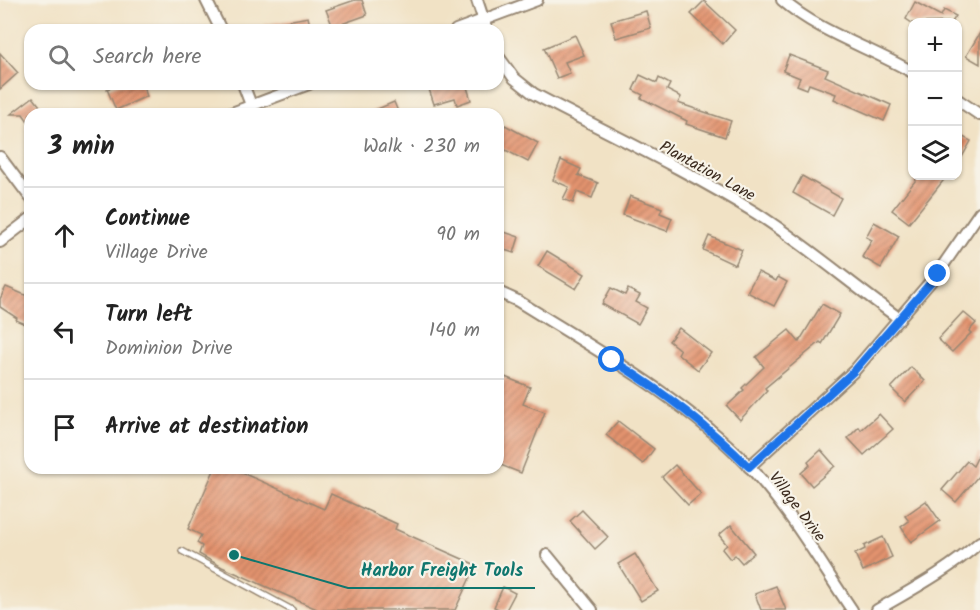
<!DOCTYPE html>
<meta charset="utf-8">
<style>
:root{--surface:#fff;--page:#f6f6f6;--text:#222;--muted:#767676;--line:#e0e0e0}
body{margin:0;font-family:Kalam,sans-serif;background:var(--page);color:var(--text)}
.controls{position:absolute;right:18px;top:18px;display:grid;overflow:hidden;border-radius:12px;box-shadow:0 2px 4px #0004}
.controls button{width:54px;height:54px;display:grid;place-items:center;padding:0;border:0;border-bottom:2px solid var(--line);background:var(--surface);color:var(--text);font:30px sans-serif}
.stop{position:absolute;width:18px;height:18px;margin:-14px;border:4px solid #1a73e8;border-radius:50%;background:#fff}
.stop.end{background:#1a73e8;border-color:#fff;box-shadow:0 2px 6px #0008}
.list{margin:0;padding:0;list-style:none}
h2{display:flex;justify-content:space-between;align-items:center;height:78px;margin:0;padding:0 24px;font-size:26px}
h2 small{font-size:20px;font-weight:400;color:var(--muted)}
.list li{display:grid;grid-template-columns:39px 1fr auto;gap:18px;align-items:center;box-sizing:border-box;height:96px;padding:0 24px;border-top:2px solid var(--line)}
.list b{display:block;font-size:22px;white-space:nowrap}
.list p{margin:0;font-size:20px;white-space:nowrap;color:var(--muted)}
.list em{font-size:20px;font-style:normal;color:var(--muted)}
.icon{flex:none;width:33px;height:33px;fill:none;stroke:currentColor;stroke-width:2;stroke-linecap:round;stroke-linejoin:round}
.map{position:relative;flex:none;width:980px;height:610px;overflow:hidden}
.search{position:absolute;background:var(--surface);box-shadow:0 2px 4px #0004;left:24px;top:24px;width:480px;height:66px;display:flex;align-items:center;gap:15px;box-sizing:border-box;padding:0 21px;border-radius:18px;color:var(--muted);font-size:22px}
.panel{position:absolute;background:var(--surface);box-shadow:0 2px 4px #0004;left:24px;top:108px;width:480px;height:366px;border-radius:18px}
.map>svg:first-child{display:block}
.building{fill:url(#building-hatch)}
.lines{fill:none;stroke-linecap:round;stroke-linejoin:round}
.lane-casing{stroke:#968672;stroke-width:8}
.street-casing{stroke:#968672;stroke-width:14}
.lane{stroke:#fff;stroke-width:5}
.street{stroke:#fff;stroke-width:10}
.route{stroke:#1a73e8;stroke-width:8}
.labels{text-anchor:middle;stroke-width:4.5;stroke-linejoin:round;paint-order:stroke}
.street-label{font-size:16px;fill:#3b2a1e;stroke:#f7f3e8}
.leader{fill:none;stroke:#0f766e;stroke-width:2}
.callout-dot{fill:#0f766e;stroke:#f7f3e8;stroke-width:2}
.callout-label{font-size:18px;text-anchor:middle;font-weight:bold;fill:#0f766e;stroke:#f7f3e8;stroke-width:4.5;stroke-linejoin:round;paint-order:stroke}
</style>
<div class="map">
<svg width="980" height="610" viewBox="0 0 980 610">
<defs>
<pattern id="building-hatch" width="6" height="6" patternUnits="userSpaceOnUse" patternTransform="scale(1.5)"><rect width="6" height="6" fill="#e3936e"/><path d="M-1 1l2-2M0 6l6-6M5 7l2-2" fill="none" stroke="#b9785a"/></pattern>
</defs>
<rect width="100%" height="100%" fill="#f7f3e8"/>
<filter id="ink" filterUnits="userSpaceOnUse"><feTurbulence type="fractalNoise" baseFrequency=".0167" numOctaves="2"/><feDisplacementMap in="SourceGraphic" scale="12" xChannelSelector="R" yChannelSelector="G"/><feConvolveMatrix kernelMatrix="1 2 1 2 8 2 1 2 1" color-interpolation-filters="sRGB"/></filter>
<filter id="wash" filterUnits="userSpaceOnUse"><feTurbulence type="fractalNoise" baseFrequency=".008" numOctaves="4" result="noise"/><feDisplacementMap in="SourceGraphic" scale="24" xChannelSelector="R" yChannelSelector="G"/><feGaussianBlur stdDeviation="1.35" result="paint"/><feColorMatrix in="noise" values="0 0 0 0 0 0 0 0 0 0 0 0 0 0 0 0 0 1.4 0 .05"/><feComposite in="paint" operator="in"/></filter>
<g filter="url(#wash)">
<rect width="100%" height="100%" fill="#f1e2c5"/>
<g id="blocks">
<g class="building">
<polygon points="355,0 362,0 367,15 333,27 326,10"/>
<polygon points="704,1 735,30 723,44 691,14"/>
<polygon points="915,2 941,16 944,10 956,16 952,22 954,22 912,23 906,19"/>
<polygon points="646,11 651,28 616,38 611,21"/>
<polygon points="308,17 311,30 265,30 265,25"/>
<polygon points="980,33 980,64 966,56"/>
<polygon points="575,35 584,55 565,62 570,73 557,78 544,48"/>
<polygon points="0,53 18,73 0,89"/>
<polygon points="789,55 828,70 825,76 891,105 884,121 834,99 836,94 809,84 807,89 797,85 800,78 783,71"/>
<polygon points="640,75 657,83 659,78 670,84 667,90 681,97 678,103 731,121 725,137 686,124 687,121 641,98 643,95 633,90"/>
<polygon points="119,84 142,84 147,96 116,110 107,89"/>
<polygon points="435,84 466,84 471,100 457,105 455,98 434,104 428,86"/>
<polygon points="33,97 46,114 30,114 30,124 23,114 11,114"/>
<polygon points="394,102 399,114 366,114"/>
<polygon points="505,125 538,143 528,162 498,146 498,126 503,129"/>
<polygon points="957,134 971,141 957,166"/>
<polygon points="561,160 581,169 578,175 598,183 592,198 577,192 573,203 563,199 569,187 553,180"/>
<polygon points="802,176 841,198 832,215 793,193"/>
<polygon points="919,176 947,176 909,223 892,210"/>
<polygon points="630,196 662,208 660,213 672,218 667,231 623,215"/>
<polygon points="874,222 899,236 881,268 862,257 872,240 866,237"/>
<polygon points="498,230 519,237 514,253 498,248"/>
<polygon points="709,236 742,250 735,265 703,250"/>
<polygon points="547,251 585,274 576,289 538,266"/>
<polygon points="758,272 776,281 778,277 787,282 774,306 747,292"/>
<polygon points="6,287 30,297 30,326 16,320 17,318 0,307 0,299"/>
<polygon points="611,288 625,295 628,289 640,295 636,302 647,308 638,324 602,304"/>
<polygon points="822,304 840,314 822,344 820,342 765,388 767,391 740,420 727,406 744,390 742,388 764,367 756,357 789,330 799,342"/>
<polygon points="963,312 976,323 969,331 971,333 952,352 938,339"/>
<polygon points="679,328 711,353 698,370 678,354 680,350 669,341"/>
<polygon points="911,367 925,381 905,402 891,388"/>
<polygon points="505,377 530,387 523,404 545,412 521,473 498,464 498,396"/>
<polygon points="879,414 893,429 864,455 848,438 859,427 861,430"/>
<polygon points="618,421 654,449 643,464 606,435"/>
<polygon points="821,450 835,466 812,486 801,473 810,465 808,462"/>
<polygon points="980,452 980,474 956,502 942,490 967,461 973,466"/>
<polygon points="675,465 701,494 688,505 662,477"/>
<polygon points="215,468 231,468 324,509 331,494 397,524 395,529 476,565 455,610 319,610 222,567 199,554 202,546 197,543 201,535 188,529"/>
<polygon points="926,501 940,521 911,542 901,527 909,521 905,516"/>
<polygon points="582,510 608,537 595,549 570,521"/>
<polygon points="731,525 754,553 742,563 735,555 730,559 722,549 727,545 719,535"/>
<polygon points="883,537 892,557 863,571 855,554 865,549 864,546"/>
<polygon points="635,554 658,591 641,601 618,564"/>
<polygon points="776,586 786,610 761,610 755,594"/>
<polygon points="503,587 515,593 506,610 500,610 494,607"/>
</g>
</g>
</g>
<g filter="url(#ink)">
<use href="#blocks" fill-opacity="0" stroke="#968672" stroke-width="1.5"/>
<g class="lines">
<defs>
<polyline id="lane" points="182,551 292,610"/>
<g id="street">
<polyline points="206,0 221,30"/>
<polyline points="477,0 487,30"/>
<path d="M 782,0 C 820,33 869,47 912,72"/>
<polyline points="456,30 537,0"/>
<path d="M 498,56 L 514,78 L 534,94 C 608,133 685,169 756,213 C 806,245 851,284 900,319"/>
<polyline points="243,84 251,105"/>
<polyline points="958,100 980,115"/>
<polyline points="229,114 309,84"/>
<polyline points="0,157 30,197"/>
<polyline points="0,242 30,219"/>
<path d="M 498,292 L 518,301 C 598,351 682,397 748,465 C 789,508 819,561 852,610"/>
<polyline points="749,467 854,371 937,274 980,212"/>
<polyline points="547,555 592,610"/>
<path d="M 877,610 C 913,589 949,570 980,542"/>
</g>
</defs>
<use href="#lane" class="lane-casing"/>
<use href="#street" class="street-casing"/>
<use href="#lane" class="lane"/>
<use href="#street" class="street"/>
</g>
</g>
<g class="lines" filter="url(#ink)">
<path class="route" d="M 612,360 C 662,391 707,425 749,467 L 854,371 L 938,274"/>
</g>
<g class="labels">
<g class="street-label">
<text transform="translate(708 170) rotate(29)" y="6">Plantation Lane</text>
<text transform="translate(798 506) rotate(53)" y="6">Village Drive</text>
</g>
</g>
<path class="leader" d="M234 555L348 588H535"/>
<circle class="callout-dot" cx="234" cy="555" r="6"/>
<g class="callout-label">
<text x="442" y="576">Harbor Freight Tools</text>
</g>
</svg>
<div class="controls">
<button>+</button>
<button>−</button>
<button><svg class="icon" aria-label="layers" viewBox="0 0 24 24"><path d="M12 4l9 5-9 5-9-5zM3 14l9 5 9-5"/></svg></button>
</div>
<div class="stop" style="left:612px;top:360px"></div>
<div class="stop end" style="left:938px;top:274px"></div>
<div class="search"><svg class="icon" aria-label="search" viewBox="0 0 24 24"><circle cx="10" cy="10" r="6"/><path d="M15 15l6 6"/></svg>Search here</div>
<section class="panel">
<h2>3 min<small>Walk · 230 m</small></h2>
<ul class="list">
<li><svg class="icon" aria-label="ahead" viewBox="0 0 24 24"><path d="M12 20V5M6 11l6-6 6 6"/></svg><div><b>Continue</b><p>Village Drive</p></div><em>90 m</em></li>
<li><svg class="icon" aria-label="left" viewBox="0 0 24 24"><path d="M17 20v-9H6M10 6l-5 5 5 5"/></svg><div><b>Turn left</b><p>Dominion Drive</p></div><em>140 m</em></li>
<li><svg class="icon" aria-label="arrive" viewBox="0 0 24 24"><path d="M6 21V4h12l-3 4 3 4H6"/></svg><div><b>Arrive at destination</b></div></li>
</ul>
</section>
</div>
